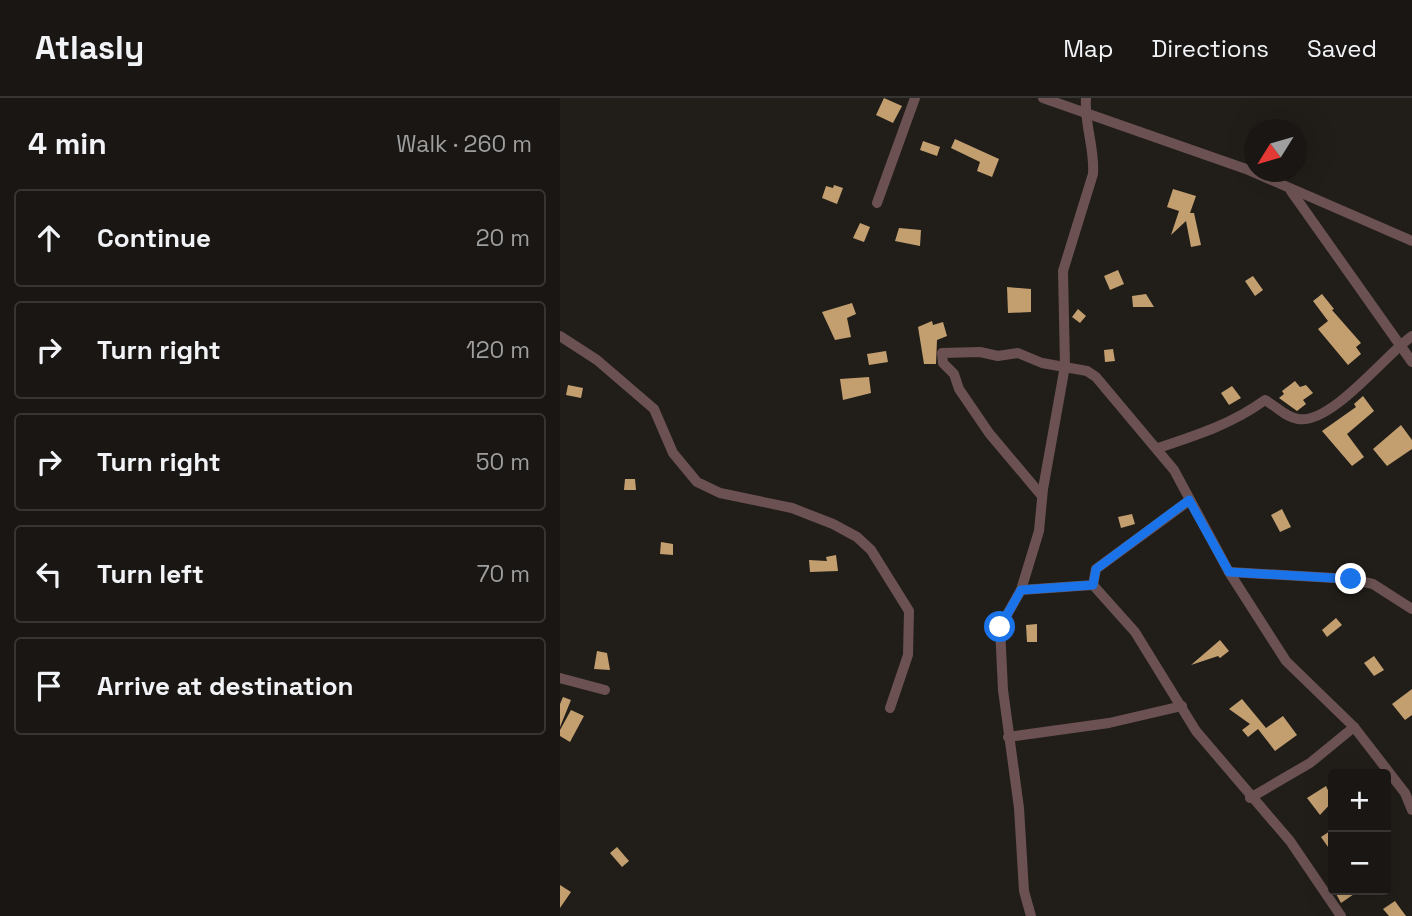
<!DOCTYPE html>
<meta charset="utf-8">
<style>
:root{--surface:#191613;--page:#262321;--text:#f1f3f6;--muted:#9f9fa0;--line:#373533}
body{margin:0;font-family:"Space Grotesk",sans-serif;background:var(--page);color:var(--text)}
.controls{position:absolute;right:21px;bottom:21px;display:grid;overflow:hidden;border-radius:7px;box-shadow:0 7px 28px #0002}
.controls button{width:63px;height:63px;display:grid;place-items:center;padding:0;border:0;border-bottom:2px solid var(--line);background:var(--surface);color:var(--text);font:35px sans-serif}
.compass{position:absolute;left:684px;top:21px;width:63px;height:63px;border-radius:50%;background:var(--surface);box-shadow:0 7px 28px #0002;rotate:233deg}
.stop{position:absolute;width:21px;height:21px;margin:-16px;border:5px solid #1a73e8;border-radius:50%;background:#fff}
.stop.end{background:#1a73e8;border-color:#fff;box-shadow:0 2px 7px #0008}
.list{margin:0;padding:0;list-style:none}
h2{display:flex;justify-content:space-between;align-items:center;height:91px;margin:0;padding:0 28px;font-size:30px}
h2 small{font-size:23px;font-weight:400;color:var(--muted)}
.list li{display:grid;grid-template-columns:46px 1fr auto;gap:21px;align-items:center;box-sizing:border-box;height:98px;margin:0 14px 14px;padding:0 14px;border:2px solid var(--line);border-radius:7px}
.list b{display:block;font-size:26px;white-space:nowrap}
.list em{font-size:23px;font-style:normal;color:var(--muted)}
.icon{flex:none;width:38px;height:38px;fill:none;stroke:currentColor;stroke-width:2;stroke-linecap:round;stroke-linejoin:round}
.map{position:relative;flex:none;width:852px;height:818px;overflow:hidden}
header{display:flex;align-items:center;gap:42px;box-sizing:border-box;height:98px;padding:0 35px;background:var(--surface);border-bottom:2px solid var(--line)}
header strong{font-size:33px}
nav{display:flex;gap:38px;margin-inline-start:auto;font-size:24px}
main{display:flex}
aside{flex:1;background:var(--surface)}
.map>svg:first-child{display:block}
.building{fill:#c39f70}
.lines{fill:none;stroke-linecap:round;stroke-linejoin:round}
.street{stroke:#6b5152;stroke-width:10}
.route{stroke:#1a73e8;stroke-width:9}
</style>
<header>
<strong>Atlasly</strong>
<nav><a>Map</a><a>Directions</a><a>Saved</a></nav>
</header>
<main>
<aside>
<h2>4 min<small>Walk · 260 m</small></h2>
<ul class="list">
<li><svg class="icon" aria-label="ahead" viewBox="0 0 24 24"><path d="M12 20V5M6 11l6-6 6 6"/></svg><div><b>Continue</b></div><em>20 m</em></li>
<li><svg class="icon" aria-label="right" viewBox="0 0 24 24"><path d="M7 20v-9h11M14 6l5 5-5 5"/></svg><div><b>Turn right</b></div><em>120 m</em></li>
<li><svg class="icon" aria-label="right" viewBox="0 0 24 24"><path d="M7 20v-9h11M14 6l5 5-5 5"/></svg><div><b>Turn right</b></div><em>50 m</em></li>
<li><svg class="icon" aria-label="left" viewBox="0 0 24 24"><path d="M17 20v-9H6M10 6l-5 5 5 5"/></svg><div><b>Turn left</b></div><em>70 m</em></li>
<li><svg class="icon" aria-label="arrive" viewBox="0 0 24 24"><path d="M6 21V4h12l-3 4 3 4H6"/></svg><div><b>Arrive at destination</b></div></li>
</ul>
</aside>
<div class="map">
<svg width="852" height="818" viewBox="0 0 852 818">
<rect width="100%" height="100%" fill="#211e19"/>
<g class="building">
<polygon points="324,0 342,8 333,25 316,17"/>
<polygon points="395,41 439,61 432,79 417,73 420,64 391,50"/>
<polygon points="363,43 380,49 377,58 360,52"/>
<polygon points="274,87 283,90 277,106 262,100 266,88 273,90"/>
<polygon points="613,91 636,98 630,115 634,115 641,147 631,149 626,123 611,137 619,113 607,109"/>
<polygon points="300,125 310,129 304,144 293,140"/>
<polygon points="339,130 361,132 360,148 335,143"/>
<polygon points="558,172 564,186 550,192 544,178"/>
<polygon points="693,178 703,192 695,198 685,183"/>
<polygon points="447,189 471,191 471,214 448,215"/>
<polygon points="586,196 594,209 573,209 572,198"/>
<polygon points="762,196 774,211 772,212 801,245 796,249 801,256 788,267 758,231 768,223 753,203"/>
<polygon points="292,205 296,216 287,220 291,239 275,242 262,214"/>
<polygon points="518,211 526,218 520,225 512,219"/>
<polygon points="372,223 373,227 383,224 387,238 377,242 376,266 364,266 358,229"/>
<polygon points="553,251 555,263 545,264 544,252"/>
<polygon points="326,253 328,264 309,267 307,256"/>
<polygon points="309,279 311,295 283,302 280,281"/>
<polygon points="735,283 740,289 746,287 753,295 743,302 746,306 737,313 719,300 724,296 722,293"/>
<polygon points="8,287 23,290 21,300 6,297"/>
<polygon points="672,288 681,300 669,307 661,295"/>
<polygon points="803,298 814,313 787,336 804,359 792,368 762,333 796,309 794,306"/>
<polygon points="841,327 852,342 852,351 827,368 813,351"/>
<polygon points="65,381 75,381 76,392 64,392"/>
<polygon points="722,411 731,429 720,434 711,417"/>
<polygon points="572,416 575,426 561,430 558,419"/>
<polygon points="101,444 113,446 113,457 100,456"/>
<polygon points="276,457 278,473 250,474 249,462 267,463 266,459"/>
<polygon points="776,520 782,527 767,539 762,532"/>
<polygon points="477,526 477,544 467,544 466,527"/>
<polygon points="660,542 669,553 660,560 658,558 631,567"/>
<polygon points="37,553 47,555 50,572 34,571"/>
<polygon points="814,558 824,572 814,578 804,565"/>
<polygon points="852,591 852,617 845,622 832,606"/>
<polygon points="3,599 11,602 0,629 0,606"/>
<polygon points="682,601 706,630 723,618 737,637 715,653 698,631 688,639 682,632 690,626 669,611"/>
<polygon points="11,612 24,618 10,644 0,638 0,632"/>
<polygon points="766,688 773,703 760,717 747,700"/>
<polygon points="773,731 773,745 768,749 761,739"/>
<polygon points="57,749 69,763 62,769 50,755"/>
<polygon points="0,787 11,794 0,810"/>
<polygon points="774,792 800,792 781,805"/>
<polygon points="835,803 840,810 846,818 829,818 823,811"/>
</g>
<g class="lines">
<g class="street">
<polyline points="483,0 686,71 852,143"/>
<polyline points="731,93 852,264"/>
<polyline points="317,105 355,0"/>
<polyline points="0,238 37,262 94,311 113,355 137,384 160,395 232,410 273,426 297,439 311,452 349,513 348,557 330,610"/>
<path d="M 598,350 C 637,337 672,326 705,302 C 716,308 725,319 738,321 C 771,327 825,257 852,238"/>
<polyline points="482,398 429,335 399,291 394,276 383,265 382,255 420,254 438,258 458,255 482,265 527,273 536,279 614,372 669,474 726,563 794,629 845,695 852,712"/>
<polyline points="669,474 791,481 813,486 852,511"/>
<polyline points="533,487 575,534 636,633 730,743 781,818"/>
<polyline points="461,492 533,487 536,471 630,402"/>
<polyline points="0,580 45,592"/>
<polyline points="448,639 549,625 622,608"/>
<polyline points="690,700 750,665 794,629"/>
<path d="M 471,818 L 464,793 L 459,710 L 443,592 L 440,529 L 461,492 L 479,433 L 483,391 L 505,268 L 503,173 L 533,76 C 535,50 524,26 526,0"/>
</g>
</g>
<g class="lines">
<polyline class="route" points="440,529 461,492 533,487 536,471 629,402 669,474 791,481"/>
</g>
</svg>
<div class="controls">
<button>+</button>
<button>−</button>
</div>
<svg class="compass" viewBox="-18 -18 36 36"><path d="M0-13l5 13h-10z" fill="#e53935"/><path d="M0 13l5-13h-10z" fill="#9f9fa0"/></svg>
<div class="stop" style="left:440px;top:529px"></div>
<div class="stop end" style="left:791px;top:481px"></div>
</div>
</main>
